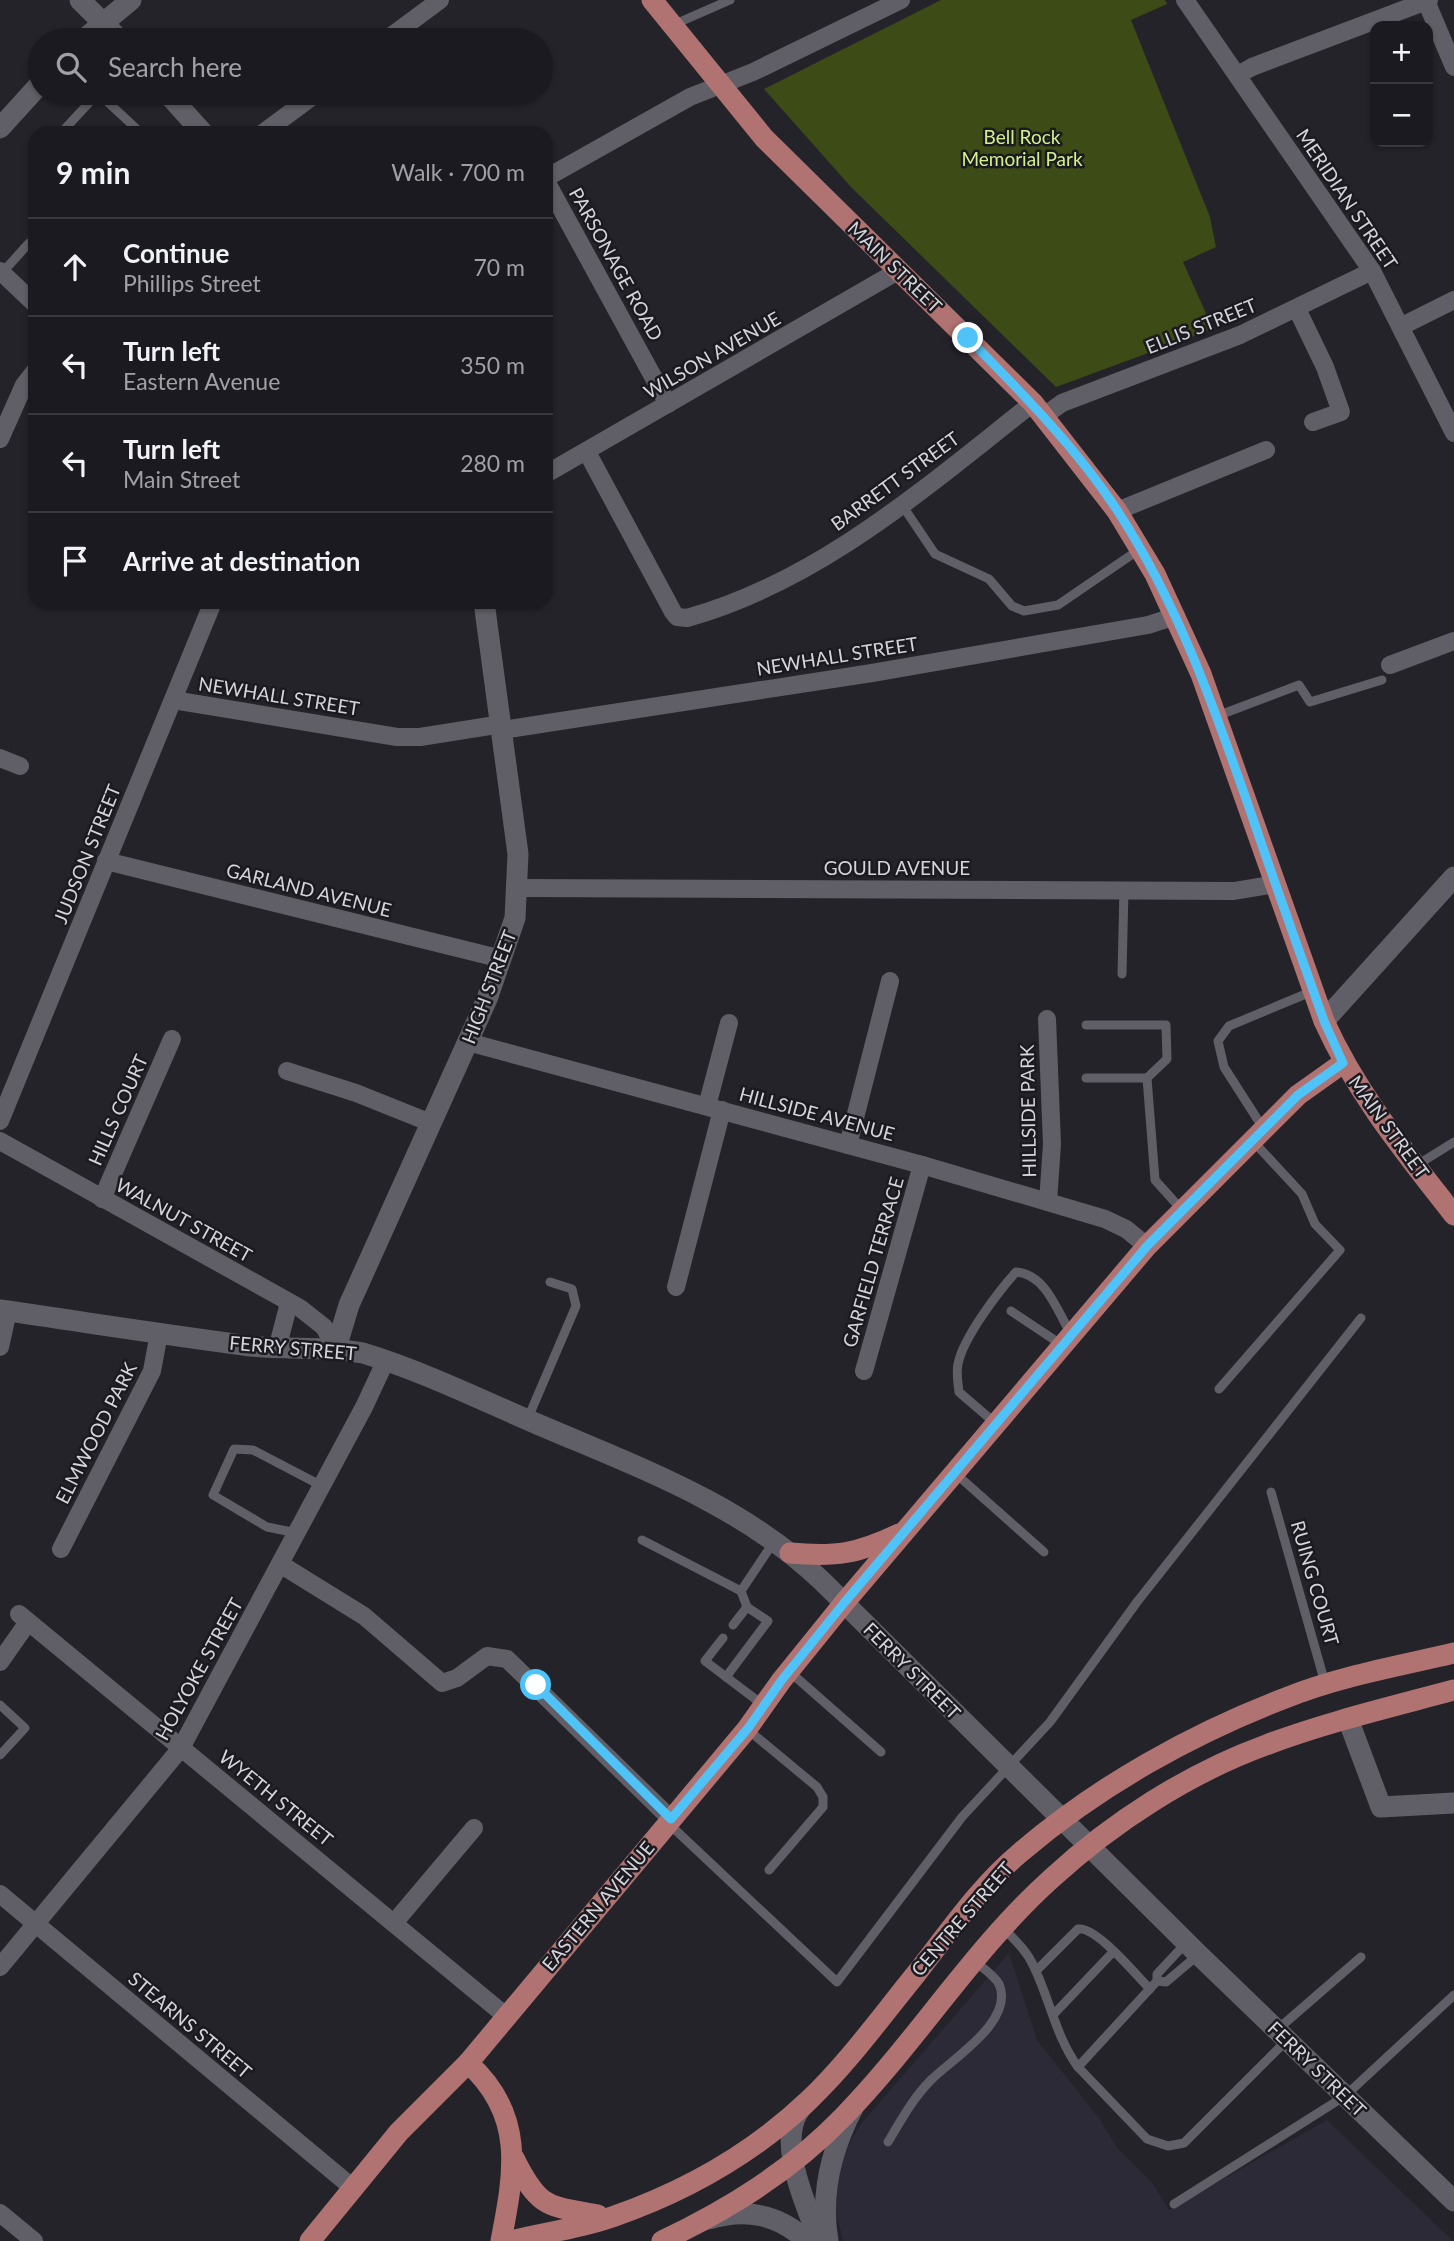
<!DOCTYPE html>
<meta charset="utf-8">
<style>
:root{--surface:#1b1a20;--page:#242329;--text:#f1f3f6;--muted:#a0a1a5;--line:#39383e}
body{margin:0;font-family:Lato,sans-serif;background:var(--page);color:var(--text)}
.controls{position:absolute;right:21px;top:21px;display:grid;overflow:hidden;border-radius:14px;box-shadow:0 2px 5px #0004}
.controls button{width:63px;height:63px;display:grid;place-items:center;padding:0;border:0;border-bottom:2px solid var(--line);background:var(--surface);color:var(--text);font:35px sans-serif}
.stop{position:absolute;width:21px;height:21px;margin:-16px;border:5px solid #4fc3f7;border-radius:50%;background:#fff}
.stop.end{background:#4fc3f7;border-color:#fff;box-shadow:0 2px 7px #0008}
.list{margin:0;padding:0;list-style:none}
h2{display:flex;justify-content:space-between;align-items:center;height:91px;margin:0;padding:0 28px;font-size:30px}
h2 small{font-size:23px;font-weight:400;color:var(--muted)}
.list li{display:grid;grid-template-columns:46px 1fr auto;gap:21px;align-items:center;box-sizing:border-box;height:98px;padding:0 28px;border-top:2px solid var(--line)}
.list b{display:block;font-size:26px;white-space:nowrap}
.list p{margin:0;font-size:23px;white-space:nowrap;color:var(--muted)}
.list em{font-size:23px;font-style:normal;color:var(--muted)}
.icon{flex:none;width:38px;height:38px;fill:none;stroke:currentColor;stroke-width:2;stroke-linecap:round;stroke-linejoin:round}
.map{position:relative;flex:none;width:1454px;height:2241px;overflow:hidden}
.search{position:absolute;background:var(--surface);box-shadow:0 2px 5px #0004;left:28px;top:28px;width:525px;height:77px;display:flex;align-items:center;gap:18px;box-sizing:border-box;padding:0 24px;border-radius:38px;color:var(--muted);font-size:26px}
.panel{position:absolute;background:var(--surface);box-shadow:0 2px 5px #0004;left:28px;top:126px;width:525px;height:483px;border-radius:21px}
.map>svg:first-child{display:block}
.built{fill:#2c2a37}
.green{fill:#3d4b16}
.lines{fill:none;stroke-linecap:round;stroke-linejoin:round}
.lane{stroke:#605f67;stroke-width:9}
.street{stroke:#605f67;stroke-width:18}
.secondary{stroke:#605f67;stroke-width:21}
.primary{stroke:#b07371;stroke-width:21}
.route{stroke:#4fc3f7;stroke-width:9}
.labels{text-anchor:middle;stroke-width:5;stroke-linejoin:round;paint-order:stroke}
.park-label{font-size:19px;fill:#d2f18c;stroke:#1a1a20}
.street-label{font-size:19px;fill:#d4d4d9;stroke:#1a1a20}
</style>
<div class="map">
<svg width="1454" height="2241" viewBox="0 0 1454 2241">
<rect width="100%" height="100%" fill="#24232a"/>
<polygon class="built" points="1009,1953 1037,2040 1099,2118 1118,2149 1153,2184 1169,2210 1327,2120 1453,2241 843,2241 835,2207 835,2191 842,2158 850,2142 860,2125"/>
<polygon class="green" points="941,0 1165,0 1167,4 1131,20 1210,217 1216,247 1183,262 1213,329 1056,387 851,187 764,89"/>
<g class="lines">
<g class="lane">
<polyline points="673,25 730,0"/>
<polyline points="61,133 98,93 141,133"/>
<polyline points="2,273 29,243 35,249"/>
<polyline points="902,505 935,554 989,579 1012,606 1024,611 1058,605 1140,549"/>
<polyline points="1217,716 1299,685 1310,702 1382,680"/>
<polyline points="1122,974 1124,889"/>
<polyline points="1086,1025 1166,1025 1167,1059 1147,1078 1155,1180 1181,1209"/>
<polyline points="1086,1078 1147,1078"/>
<polyline points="1263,1128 1224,1067 1218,1041 1229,1026 1313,991"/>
<polyline points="1417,1165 1454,1142"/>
<polyline points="1011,1311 1062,1345"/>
<polyline points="1219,1389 1340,1250 1315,1224 1302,1194 1252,1140"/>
<polyline points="528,1418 576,1306 572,1289 550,1282"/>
<path d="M 995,1423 L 959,1392 C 958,1383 956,1373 958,1364 C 963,1338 998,1292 1016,1272 C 1046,1274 1057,1311 1071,1334"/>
<polyline points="955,1473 1044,1552"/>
<polyline points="1271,1492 1325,1683"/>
<polyline points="297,1533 267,1527 213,1495 234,1449 253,1450 322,1486"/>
<polyline points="642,1540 741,1591 747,1607 768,1621 726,1677"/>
<polyline points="741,1591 773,1543"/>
<polyline points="733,1625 747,1607"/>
<polyline points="723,1638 705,1661 763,1705"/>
<polyline points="790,1672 881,1752"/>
<polyline points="0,1705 25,1728 0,1755"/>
<polyline points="747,1729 817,1787 823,1797 823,1807 769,1870"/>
<polyline points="668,1823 837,1982 962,1817 1050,1722 1137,1602 1361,1318"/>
<path d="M 1003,1928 C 1015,1940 1027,1951 1034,1967 C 1050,2000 1056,2037 1078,2067"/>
<polyline points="1186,1943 1157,1974 1157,1981 1078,2067 1147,2139 1168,2146 1184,2143 1287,2040"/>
<path d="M 1036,1971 L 1078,1929 C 1096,1926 1136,1975 1150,1989"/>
<polyline points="1157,1981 1166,1982 1198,1955"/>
<polyline points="1053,2015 1113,1952"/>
<polyline points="1278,2029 1361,1957"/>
<path d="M 888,2142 C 901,2120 913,2098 931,2080 C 953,2058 1015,2021 999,1984 C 994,1975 983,1968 975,1962"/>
<polyline points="1174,2204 1345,2096 1454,1995"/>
</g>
<g class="street">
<polyline points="1185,0 1372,271 1454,433"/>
<polyline points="1426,1 1454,67"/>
<polyline points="386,40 440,0"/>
<polyline points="1238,75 1252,67 1429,0"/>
<polyline points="263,133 317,93"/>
<polyline points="546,178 690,97 753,72 901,0"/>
<polyline points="546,181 668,404"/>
<polyline points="0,271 35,304"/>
<polyline points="1297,309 1325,367 1341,412 1313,422"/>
<polyline points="1402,326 1454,300"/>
<polyline points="1044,416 1062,403 1240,335 1372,271"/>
<polyline points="0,439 24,385 35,371"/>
<path d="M 587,452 L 673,612 L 677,617 L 687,618 C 820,581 927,486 1033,403"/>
<polyline points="546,474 898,271"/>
<polyline points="1117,511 1266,450"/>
<polyline points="1390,665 1454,641"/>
<polyline points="173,700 397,737 420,737 502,724"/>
<polyline points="503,730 872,673 1148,625 1176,616"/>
<polyline points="0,758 20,766"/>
<polyline points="106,861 502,959"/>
<polyline points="519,888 1234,891 1275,884"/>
<polyline points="1047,1019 1052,1144 1048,1202"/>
<polyline points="468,1042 922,1165 1105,1219 1126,1229 1147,1246"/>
<polyline points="287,1071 356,1093 431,1123"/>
<polyline points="707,1106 729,1023"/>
<polyline points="0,1121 213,602"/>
<polyline points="0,1141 300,1308 324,1327 336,1348"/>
<polyline points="848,1145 890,981"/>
<polyline points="102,1199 172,1039"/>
<polyline points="676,1287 722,1110"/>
<polyline points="0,1347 8,1311"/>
<polyline points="277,1349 289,1303"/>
<polyline points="864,1371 922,1165"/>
<polyline points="61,1549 152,1371 159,1333"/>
<polyline points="280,1564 364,1616 442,1683 457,1678 487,1656 507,1659 671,1819"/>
<polyline points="19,1614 506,2016"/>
<polyline points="0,1662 28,1622"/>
<polyline points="0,1894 353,2188"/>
<polyline points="394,1923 474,1828"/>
<polyline points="0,1967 181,1748 364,1407 386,1360"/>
<polyline points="0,2213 34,2241"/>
</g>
<g class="secondary">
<polyline points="80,0 120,40"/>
<polyline points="83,40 131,0"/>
<polyline points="167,93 203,133"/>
<polyline points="0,128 40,84"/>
<polyline points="1324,1021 1454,877"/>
<path d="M 0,1310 C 84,1322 167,1335 251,1346 C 289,1350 326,1346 363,1353 C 422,1371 479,1399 535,1423 C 637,1467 740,1503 822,1581 L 1198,1954 L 1454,2201"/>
<polyline points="336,1348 349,1305 487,999 515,918 518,854 484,602"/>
<polyline points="1348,1719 1381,1807 1454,1803"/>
<path d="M 806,2103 C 771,2132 807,2208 820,2241"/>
<path d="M 709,2219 C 746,2208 778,2214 807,2241"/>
<path d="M 828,2241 C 820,2194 831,2150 853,2108"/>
</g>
<g class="primary">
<path d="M 652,0 L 764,138 L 1033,403 L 1117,511 L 1155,574 L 1201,674 L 1324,1021 C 1357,1094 1405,1152 1454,1215"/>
<path d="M 790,1553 C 836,1557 857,1554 899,1534"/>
<path d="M 468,2063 C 526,2115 514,2173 501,2241"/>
<path d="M 514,2158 C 539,2209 548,2206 598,2215"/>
<polyline points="310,2241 399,2132 468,2063 747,1729 781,1681 844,1603 1147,1246 1298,1095 1343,1063"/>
<path d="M 511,2241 C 544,2233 580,2228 612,2217 C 684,2192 753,2153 808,2101 C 848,2063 881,2017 916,1974 C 949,1932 979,1887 1021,1852 C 1098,1786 1193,1733 1288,1697 C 1341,1676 1399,1666 1454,1653"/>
<path d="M 662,2241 C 729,2209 791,2171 844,2116 C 917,2041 973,1949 1052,1878 C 1113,1822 1189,1773 1266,1745 C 1327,1722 1391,1707 1454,1690"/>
</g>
</g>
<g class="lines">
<path class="route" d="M 536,1685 L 671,1819 L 749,1727 L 781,1681 L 844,1603 L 1147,1246 L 1298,1095 L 1343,1063 L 1324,1021 C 1300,953 1275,884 1252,816 C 1215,710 1179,605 1117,510 C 1075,446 1021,392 968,338"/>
</g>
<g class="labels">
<g class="park-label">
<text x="1022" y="144">Bell Rock<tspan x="1022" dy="22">Memorial Park</tspan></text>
</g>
<g class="street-label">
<text transform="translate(1347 199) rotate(56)" y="7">MERIDIAN STREET</text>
<text transform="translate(616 264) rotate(61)" y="7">PARSONAGE ROAD</text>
<text transform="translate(895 267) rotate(44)" y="7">MAIN STREET</text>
<text transform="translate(1201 326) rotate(-22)" y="7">ELLIS STREET</text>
<text transform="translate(712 355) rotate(-30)" y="7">WILSON AVENUE</text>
<text transform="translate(895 481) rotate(-36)" y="7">BARRETT STREET</text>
<text transform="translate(837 656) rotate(-9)" y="7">NEWHALL STREET</text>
<text transform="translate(279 696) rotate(9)" y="7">NEWHALL STREET</text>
<text transform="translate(87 854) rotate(-68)" y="7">JUDSON STREET</text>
<text x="897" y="875">GOULD AVENUE</text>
<text transform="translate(309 890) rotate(14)" y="7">GARLAND AVENUE</text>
<text transform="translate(489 987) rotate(-69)" y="7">HIGH STREET</text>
<text transform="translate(118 1110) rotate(-66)" y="7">HILLS COURT</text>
<text transform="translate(1028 1111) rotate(-91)" y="7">HILLSIDE PARK</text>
<text transform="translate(817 1114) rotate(15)" y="7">HILLSIDE AVENUE</text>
<text transform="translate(1389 1127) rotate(54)" y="7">MAIN STREET</text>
<text transform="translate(184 1220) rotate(29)" y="7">WALNUT STREET</text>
<text transform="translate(873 1262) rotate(-74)" y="7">GARFIELD TERRACE</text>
<text transform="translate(293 1348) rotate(5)" y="7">FERRY STREET</text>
<text transform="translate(96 1433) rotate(-63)" y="7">ELMWOOD PARK</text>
<text transform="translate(1315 1583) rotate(74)" y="7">RUING COURT</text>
<text transform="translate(199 1669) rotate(-61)" y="7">HOLYOKE STREET</text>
<text transform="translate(912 1671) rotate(45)" y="7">FERRY STREET</text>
<text transform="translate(276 1798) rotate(39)" y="7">WYETH STREET</text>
<text transform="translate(598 1906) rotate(-50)" y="7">EASTERN AVENUE</text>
<text transform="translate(962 1919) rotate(-49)" y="7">CENTRE STREET</text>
<text transform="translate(190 2025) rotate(40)" y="7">STEARNS STREET</text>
<text transform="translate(1317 2069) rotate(44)" y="7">FERRY STREET</text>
</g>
</g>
</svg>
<div class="controls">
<button>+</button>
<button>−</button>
</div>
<div class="stop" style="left:536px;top:1685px"></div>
<div class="stop end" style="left:968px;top:338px"></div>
<div class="search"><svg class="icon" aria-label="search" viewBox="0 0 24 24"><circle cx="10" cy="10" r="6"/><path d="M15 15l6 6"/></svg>Search here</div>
<section class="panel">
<h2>9 min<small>Walk · 700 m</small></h2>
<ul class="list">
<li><svg class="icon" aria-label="ahead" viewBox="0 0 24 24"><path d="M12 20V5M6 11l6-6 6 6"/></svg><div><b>Continue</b><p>Phillips Street</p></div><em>70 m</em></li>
<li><svg class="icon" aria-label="left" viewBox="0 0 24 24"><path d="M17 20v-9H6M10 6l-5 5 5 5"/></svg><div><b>Turn left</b><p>Eastern Avenue</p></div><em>350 m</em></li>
<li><svg class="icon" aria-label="left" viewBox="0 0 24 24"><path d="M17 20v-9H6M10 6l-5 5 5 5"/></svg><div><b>Turn left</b><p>Main Street</p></div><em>280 m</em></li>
<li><svg class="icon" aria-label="arrive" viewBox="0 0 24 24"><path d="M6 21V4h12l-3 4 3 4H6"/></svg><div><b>Arrive at destination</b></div></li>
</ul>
</section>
</div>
